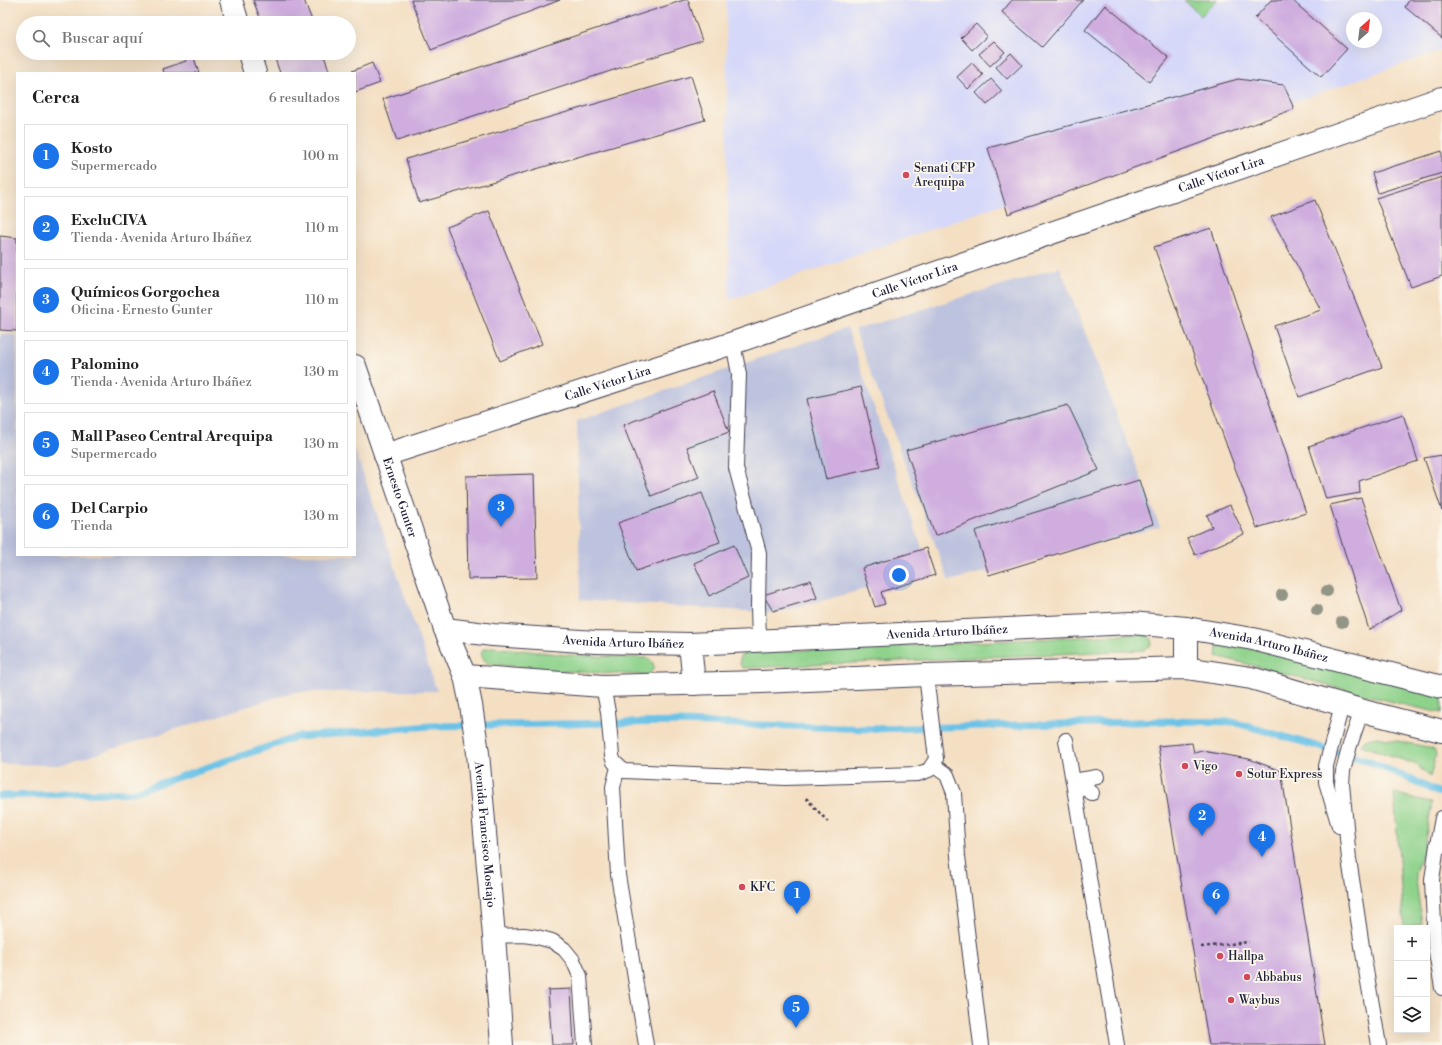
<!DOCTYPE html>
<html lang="es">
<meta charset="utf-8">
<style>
:root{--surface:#fff;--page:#f6f6f6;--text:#222;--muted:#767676;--line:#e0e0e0;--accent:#1a73e8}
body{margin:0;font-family:"Libre Bodoni",serif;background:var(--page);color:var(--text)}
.controls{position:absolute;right:12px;bottom:12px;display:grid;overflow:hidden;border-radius:0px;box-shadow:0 4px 16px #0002}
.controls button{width:36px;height:36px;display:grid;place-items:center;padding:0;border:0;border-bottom:1px solid var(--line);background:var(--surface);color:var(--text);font:20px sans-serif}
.compass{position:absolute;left:1346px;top:12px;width:36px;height:36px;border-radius:50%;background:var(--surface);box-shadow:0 4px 16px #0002;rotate:28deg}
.you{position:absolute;left:899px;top:575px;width:14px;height:14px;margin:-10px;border:3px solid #fff;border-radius:50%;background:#1a73e8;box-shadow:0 0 0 6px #1a73e833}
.badge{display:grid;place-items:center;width:26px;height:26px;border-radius:50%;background:var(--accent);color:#fff;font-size:13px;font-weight:700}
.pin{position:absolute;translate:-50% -33px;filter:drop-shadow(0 1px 2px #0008)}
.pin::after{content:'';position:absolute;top:21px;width:14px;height:12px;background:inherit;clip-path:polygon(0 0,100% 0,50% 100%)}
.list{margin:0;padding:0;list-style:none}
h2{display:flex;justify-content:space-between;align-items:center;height:52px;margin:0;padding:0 16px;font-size:17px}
h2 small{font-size:13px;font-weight:400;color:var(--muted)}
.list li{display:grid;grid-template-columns:26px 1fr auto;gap:12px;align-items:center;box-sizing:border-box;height:64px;margin:0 8px 8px;padding:0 8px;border:1px solid var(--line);border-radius:0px}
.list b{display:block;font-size:15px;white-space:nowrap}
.list p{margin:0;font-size:13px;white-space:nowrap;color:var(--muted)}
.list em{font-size:13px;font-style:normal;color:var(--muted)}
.icon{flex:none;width:22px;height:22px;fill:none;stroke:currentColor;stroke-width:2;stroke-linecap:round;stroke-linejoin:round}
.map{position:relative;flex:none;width:1442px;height:1045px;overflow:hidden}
.search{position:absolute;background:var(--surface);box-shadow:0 4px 16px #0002;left:16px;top:16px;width:340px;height:44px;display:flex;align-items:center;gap:10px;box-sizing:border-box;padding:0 14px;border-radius:22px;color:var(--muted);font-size:15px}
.panel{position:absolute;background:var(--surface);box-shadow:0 4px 16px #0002;left:16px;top:72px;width:340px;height:484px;border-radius:0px}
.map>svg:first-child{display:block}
.built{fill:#d5d8f9;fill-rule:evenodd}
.industrial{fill:#bdc3de}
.green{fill:#8ed28b;stroke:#587a63}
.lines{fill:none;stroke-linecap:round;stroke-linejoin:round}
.stream{stroke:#6ac2e7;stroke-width:7}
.building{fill:#cfaddf}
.service-casing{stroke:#423e4f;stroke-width:16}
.minor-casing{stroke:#423e4f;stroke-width:24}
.tertiary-casing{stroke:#423e4f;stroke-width:24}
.secondary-casing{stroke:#423e4f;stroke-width:24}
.path{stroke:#423e4f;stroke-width:2.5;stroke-dasharray:3 3;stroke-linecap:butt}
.service{stroke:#fff;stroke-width:14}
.minor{stroke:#fff;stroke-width:22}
.tertiary{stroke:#fff;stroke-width:22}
.secondary{stroke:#fff;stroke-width:22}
.tree{fill:#929485}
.poi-dot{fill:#d1495b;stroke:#fbf7ec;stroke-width:1.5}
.labels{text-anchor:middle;stroke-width:3.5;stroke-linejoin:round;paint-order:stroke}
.poi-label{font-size:12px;fill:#22223b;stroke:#fbf7ec;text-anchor:start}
.street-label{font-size:12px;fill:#22223b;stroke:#fbf7ec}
</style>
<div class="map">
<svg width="1442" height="1045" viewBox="0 0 1442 1045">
<rect width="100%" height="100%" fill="#fbf7ec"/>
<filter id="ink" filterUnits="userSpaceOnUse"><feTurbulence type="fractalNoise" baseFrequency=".025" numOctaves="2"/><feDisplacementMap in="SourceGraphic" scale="8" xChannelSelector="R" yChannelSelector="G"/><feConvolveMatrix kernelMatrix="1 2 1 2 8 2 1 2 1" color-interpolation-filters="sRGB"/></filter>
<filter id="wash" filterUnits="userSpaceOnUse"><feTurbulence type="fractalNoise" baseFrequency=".012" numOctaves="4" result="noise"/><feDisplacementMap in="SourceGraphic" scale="16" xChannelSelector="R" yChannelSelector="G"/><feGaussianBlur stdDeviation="0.9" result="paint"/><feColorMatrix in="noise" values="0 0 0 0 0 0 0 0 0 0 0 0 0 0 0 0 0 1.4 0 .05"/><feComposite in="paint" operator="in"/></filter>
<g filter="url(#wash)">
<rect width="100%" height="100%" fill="#f4dfc3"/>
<path class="built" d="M 726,0 L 1442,0 L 1442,50 L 729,300 ZM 1352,18 L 1376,18 L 1376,42 L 1352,42 Z"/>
<g class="industrial">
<polygon points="1060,267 1160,527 949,581 855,330"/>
<polygon points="847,328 930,572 775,613 580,600 577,421"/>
<polygon points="0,334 17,335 17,555 355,555 355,450 437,691 294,692 62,765 0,764"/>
</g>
<g class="green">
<polygon points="1184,0 1217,0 1201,16"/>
<polygon points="1143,634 1149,636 1152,642 1150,647 1145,650 743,668 740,664 740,656 745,653"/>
<polygon points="1219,640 1442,695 1442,713 1409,706 1216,656"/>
<polygon points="492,647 567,655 647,658 653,663 654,667 650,674 644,675 564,671 489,664 483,659 481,653 483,649"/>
<polygon points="1378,737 1427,747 1435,751 1436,755 1430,777 1417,765 1361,745 1365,739"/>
<polygon points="1394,793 1432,803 1423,852 1415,872 1422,924 1404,927"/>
</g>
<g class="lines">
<polyline class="stream" points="0,796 134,792 297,737 430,726 681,722 871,729 1171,721 1233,722 1365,760 1408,778 1437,792 1442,793"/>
</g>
<g id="blocks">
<g class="building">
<polygon points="253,0 304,0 313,23 262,23"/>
<polygon points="411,0 560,0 431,50"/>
<polygon points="684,0 688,0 702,41 397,141 383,99"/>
<polygon points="1012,0 1083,0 1042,47 1002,12"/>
<polygon points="1271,0 1292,0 1347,49 1321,77 1255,18"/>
<polygon points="1409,0 1442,0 1442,38 1405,7"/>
<polygon points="1105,5 1169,58 1149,82 1085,30"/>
<polygon points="976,24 987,36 972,50 961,38"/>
<polygon points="994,41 1005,52 990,66 979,54"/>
<polygon points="273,53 323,53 330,73 280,73"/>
<polygon points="1011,53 1022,65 1007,79 996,67"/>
<polygon points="193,55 199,73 164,73 163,69 186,61 185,57"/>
<polygon points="372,63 380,83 355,92 355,73 347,73"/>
<polygon points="972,63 983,75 968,89 957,77"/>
<polygon points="691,76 705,120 419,203 406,159"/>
<polygon points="991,79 1002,91 987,105 976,93"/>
<polygon points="1238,79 1284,85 1294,109 1008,214 988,148"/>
<polygon points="1442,151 1442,173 1378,193 1372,173"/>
<polygon points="1442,177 1442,276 1411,287 1376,198"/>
<polygon points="1315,200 1382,367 1299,397 1274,326 1321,310 1271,217"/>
<polygon points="489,211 542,344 500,361 447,227"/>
<polygon points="1211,228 1306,513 1257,528 1154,247"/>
<polygon points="0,236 17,238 17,331 0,330"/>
<polygon points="861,387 880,467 826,479 807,399"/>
<polygon points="713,391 729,432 687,447 699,477 651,496 623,425"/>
<polygon points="1068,405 1099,470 935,536 906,450"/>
<polygon points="1403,414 1418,461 1359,481 1360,493 1326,499 1309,446"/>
<polygon points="1442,455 1442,511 1424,458"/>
<polygon points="534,474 537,578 468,579 466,476"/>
<polygon points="1139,480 1153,524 989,575 975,531"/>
<polygon points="702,493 720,542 636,571 618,523"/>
<polygon points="1361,498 1401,610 1369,630 1330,505"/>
<polygon points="1230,505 1244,534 1195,555 1187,538 1212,527 1207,515"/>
<polygon points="734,545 748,578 709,596 694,563"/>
<polygon points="926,548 935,575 881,592 885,604 875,607 862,568"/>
<polygon points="811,580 817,598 773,611 763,595"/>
<polygon points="1192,743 1194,753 1202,751 1249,759 1281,771 1325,1045 1209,1045 1158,746"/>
<polygon points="571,989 574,1045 552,1045 548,990"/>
</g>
</g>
</g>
<g filter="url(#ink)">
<use href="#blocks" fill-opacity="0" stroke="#423e4f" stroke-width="1"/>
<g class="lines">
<defs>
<g id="service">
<polyline points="733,343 739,374 736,468 759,553 758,606 759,641"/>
<polyline points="603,686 608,712 612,756 614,762 624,771 785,778 918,774 929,770 936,759 926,675"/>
<polyline points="1362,710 1350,745 1343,771 1342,784 1349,859 1363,953 1379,1045"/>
<polyline points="1066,740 1117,1045"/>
<polyline points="933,765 947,775 954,793 958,856 981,1045"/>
<polyline points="618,767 613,787 618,875 646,1045"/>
<polyline points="1073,781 1097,777"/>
<polyline points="1073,781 1092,793"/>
<polyline points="1339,826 1326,782 1326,766 1342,705"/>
<polyline points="1437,845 1442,818"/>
<polyline points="1442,846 1437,845 1432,880 1435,946 1442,988"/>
<polyline points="494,936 524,935 537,937 552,941 564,949 573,960 580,976 585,1045"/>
</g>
<g id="minor">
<polyline points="231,0 238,23"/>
<polyline points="249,53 255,73"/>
<path id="s1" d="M 355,366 L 445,629"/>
<path id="s2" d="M 385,455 L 733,343 L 1442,98"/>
</g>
<g id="tertiary">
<path id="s3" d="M 445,629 L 465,676 L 471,705 L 478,753 L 494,936 L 502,1045"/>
</g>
<g id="secondary">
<path id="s4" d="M 445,629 L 493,635 L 596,642 L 690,644 L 1131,623 L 1186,628 L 1253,639 L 1442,687"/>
<polyline points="690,644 694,684"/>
<polyline points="1186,668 1186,628"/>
<polyline points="465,676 603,686 761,682 926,675 1186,668 1251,678 1371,713 1442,731"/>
</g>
</defs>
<use href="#service" class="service-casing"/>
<use href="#minor" class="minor-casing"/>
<use href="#tertiary" class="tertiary-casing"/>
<use href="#secondary" class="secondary-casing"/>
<g class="path">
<polyline points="806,798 828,822"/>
<polyline points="1201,947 1249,942"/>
</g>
<use href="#service" class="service"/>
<use href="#minor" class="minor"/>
<use href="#tertiary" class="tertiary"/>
<use href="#secondary" class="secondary"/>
</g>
<g class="tree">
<circle cx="1327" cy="591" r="6"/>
<circle cx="1282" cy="595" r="6"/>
<circle cx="1317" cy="610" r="6"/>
<circle cx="1342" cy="622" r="6"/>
</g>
</g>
<g class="poi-dot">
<circle cx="906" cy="175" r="4"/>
<circle cx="1185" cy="766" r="4"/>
<circle cx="1239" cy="774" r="4"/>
<circle cx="742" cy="887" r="4"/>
<circle cx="1220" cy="956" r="4"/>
<circle cx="1247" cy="977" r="4"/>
<circle cx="1231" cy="1000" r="4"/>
</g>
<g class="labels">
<g class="poi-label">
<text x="914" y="172">Senati CFP<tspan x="914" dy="14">Arequipa</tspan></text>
<text x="1193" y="770">Vigo</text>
<text x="1247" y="778">Sotur Express</text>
<text x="750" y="891">KFC</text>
<text x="1228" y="960">Hallpa</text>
<text x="1255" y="981">Abbabus</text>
<text x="1239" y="1004">Waybus</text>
</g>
<g class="street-label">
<text dy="4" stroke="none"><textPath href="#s2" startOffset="882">Calle Víctor Lira</textPath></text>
<text dy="4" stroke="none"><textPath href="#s2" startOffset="558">Calle Víctor Lira</textPath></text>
<text dy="4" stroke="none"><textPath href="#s2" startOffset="234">Calle Víctor Lira</textPath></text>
<text dy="4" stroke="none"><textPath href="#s1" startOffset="139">Ernesto Gunter</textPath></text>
<text dy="4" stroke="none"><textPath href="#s4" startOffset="503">Avenida Arturo Ibáñez</textPath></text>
<text dy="4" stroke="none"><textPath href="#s4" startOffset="179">Avenida Arturo Ibáñez</textPath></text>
<text dy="4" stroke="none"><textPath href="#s4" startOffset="827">Avenida Arturo Ibáñez</textPath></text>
<text dy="4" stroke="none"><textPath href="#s3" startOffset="211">Avenida Francisco Mostajo</textPath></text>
</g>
</g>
</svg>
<div class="controls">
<button>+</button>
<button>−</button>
<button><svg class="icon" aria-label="layers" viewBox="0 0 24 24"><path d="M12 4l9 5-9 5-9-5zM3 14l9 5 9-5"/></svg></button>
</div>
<svg class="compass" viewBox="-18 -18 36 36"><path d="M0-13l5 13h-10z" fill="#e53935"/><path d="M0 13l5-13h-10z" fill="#767676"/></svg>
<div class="you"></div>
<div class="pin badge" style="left:797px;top:914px">1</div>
<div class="pin badge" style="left:1202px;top:836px">2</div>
<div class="pin badge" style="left:501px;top:527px">3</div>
<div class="pin badge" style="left:1262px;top:857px">4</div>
<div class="pin badge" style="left:796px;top:1028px">5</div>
<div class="pin badge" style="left:1216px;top:915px">6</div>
<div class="search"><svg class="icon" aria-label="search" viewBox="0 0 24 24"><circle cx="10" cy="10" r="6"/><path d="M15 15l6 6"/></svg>Buscar aquí</div>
<section class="panel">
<h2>Cerca<small>6 resultados</small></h2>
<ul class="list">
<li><span class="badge">1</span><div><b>Kosto</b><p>Supermercado</p></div><em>100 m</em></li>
<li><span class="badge">2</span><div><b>ExcluCIVA</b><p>Tienda · Avenida Arturo Ibáñez</p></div><em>110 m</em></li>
<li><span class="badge">3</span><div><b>Químicos Gorgochea</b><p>Oficina · Ernesto Gunter</p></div><em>110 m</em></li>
<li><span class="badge">4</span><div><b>Palomino</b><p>Tienda · Avenida Arturo Ibáñez</p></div><em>130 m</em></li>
<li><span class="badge">5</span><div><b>Mall Paseo Central Arequipa</b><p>Supermercado</p></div><em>130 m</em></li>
<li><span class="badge">6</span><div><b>Del Carpio</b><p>Tienda</p></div><em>130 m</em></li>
</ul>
</section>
</div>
